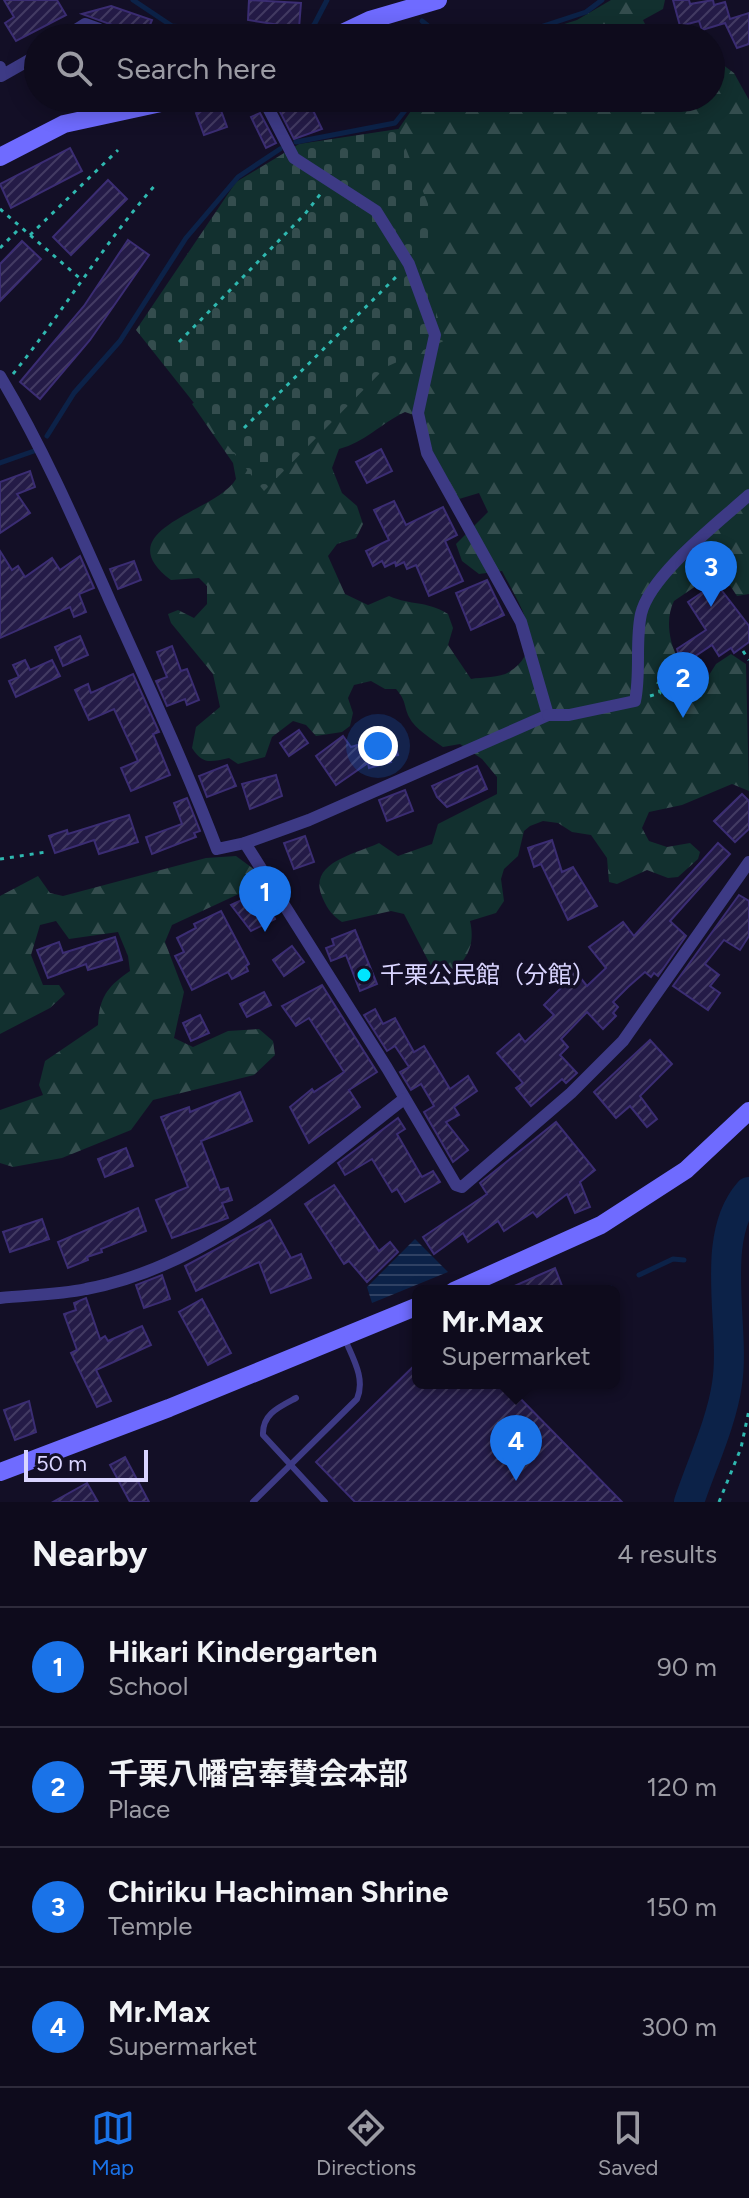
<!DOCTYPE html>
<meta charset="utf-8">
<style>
:root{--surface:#0e0b1c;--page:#171425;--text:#f1f3f6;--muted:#9b9ba3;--line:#2e2b3b;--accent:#1a73e8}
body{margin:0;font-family:Figtree,"Noto Sans JP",sans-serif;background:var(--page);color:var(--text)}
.scale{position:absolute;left:24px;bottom:20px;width:124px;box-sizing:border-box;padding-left:8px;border:4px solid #d9d4ff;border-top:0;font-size:22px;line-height:28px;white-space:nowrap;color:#d9d4ff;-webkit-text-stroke:6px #130f26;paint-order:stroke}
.you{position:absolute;left:378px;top:746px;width:28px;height:28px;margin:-20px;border:6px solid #fff;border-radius:50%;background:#1a73e8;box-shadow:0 0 0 12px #1a73e833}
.badge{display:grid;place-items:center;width:52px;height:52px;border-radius:50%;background:var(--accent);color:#fff;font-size:26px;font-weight:700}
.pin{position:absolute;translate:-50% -66px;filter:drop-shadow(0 2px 4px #0008)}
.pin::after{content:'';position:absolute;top:42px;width:28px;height:24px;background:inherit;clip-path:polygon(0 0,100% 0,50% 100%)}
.popup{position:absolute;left:412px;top:1285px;width:208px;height:104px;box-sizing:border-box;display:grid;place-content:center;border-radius:12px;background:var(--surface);filter:drop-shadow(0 2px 6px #0005);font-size:26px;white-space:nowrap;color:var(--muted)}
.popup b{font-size:30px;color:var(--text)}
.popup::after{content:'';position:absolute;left:50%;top:100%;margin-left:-16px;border:16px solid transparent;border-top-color:var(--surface)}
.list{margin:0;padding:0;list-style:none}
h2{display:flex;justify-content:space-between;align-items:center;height:104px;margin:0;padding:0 32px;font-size:34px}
h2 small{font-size:26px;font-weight:400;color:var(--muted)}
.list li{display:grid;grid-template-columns:52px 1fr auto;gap:24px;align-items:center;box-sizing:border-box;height:120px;padding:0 32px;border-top:2px solid var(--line)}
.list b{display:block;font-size:30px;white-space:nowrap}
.list p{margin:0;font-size:26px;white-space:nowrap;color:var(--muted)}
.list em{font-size:26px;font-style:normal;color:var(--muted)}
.icon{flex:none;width:44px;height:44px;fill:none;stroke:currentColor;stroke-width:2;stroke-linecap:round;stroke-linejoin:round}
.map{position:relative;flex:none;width:749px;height:1502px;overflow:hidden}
.search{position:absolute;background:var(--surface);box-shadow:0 4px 20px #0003;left:24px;right:24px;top:24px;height:88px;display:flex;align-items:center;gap:20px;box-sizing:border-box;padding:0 28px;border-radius:44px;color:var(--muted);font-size:30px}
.sheet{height:584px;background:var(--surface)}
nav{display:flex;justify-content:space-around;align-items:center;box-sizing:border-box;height:112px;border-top:2px solid var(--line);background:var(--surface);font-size:22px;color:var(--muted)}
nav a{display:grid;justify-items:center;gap:4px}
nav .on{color:var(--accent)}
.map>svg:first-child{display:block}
.forest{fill:url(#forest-firs);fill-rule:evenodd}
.cemetery{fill:url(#cemetery-stones)}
.water{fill:url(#water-rules)}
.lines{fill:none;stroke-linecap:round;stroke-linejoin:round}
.stream{stroke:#0c2248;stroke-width:5}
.river{stroke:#0c2248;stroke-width:30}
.building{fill:url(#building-hatch);stroke:#3b2d73;stroke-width:2}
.path{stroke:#2fb8b0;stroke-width:3;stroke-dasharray:4 6;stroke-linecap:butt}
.lane{stroke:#3d3a85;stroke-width:6}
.street{stroke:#3d3a85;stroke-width:12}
.secondary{stroke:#6f6bff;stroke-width:18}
.poi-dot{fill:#00e5ff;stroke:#130f26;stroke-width:3}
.labels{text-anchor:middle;stroke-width:7;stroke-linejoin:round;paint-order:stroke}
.poi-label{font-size:24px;fill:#d9d4ff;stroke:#130f26;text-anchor:start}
</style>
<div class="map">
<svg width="749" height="1502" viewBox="0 0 749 1502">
<defs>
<pattern id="forest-firs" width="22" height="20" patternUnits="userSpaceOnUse" patternTransform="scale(2)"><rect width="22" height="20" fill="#12302f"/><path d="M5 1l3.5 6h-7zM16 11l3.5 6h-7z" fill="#344d4e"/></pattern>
<pattern id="cemetery-stones" width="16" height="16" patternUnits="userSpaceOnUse" patternTransform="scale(2)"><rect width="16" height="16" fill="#12302f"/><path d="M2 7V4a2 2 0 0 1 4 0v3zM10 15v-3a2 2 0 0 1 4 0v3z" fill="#344d4e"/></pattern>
<pattern id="water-rules" width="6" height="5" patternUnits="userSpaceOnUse" patternTransform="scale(2)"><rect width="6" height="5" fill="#0c2248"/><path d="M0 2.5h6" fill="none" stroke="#2f4163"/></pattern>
<pattern id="building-hatch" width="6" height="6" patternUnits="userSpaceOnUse" patternTransform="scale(2)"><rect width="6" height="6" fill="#241b47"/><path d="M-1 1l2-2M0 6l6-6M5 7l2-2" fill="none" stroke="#433b63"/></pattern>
</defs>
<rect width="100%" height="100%" fill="#130f26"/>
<g class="forest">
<polygon points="611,0 665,0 663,9 643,20 645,24 670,27 678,38 520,38 577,20"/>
<path d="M 711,56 L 734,73 L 749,100 L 749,594 L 737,596 L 723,575 L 715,573 L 674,601 C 661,627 675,665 697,683 L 704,683 L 716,664 L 731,654 L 746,664 L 749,791 L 732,784 L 682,805 L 649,812 L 642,828 L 649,841 L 667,847 L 690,843 L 700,852 L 698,859 L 678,877 L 668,878 L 647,870 L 617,884 L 609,882 L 607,858 L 591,835 L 572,832 L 558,823 L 543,821 L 530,826 L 524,831 L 518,856 L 504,869 L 501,879 L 504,901 L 496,913 L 470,921 C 476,946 466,966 442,974 L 432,968 L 404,914 L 391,911 L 342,922 C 332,915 328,910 323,899 C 306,863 353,855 379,843 L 398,856 L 432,844 L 438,824 L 497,794 L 497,777 L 482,759 L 460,744 L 443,747 C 432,739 415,729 409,717 C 403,704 407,702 396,689 L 385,689 L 371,681 L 354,685 L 348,698 L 353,713 L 350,726 L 342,732 L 316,736 L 306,725 L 293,721 L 272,737 L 265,757 L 238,764 L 229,758 C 210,762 203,765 192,748 L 196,727 L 220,707 L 213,674 L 171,623 L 168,614 L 178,610 L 194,618 L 207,604 L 207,586 L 199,578 L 171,580 C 104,529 218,512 236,479 L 233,463 L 192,404 L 407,244 L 397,131 L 420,98 L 711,98 ZM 405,412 L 425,419 L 430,447 L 459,499 L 479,493 L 488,512 L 456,544 L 462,561 L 479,574 L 502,571 C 518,602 550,646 509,672 C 500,678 482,677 471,679 L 448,645 L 453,628 L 448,614 C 425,600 412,606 389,596 L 368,605 L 345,594 L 328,556 L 337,544 L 356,538 L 363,524 L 357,506 L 342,493 L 332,468 L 339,449 C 365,442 380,424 405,412 Z"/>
<path d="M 236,856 L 255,870 L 258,885 L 172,925 L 165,942 L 184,992 L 174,1038 L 193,1047 L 228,1031 L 259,1029 L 273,1041 L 275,1055 L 254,1075 L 153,1100 L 131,1130 L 62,1158 L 13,1167 L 0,1163 L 0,1110 L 43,1095 L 39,1085 L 45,1061 L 98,1025 C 99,997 108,986 130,971 L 128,956 L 118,932 L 69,939 L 56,921 L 40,925 L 31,955 L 43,985 L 59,985 L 65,994 L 50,1008 L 0,1034 L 0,896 L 38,876 L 50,893 L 63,896 L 206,858 Z"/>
</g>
<polygon class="cemetery" points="398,129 442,239 417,260 446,340 386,367 264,491 136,330 236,182 299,144"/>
<polygon class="water" points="415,1239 448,1272 372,1303 367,1287"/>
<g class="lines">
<g class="stream">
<polyline points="133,0 172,26 229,31 242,38"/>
<polyline points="422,21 443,38"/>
<polyline points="294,38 314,25 327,0"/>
<polyline points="507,38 586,12 602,0"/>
<polyline points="296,142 395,123 415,98"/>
<polyline points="47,436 74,393 120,341 186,238 238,177 280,149"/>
<polyline points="0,463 34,451"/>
<polyline points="639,1275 673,1259 684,1260"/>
<polyline points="604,1291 611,1288"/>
</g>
<path class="river" d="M 689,1502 C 701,1466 722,1421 727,1384 C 736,1327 708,1239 749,1192"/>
</g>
<g class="building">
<polygon points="4,0 57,0 66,15 16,41 5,23 14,17"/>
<polygon points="249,0 301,3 299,28 248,20"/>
<polygon points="673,0 689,0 690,4 713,0 714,5 725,2 730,19 749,13 749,44 737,48 725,23 702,30 699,21 680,26"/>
<polygon points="111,6 152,20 145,37 82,14"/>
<polygon points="273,98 307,98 322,129 294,139"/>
<polygon points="219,105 227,127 204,135 196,113"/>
<polygon points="260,113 276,143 266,148 251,117"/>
<polygon points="70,148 82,171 11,208 0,184"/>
<polygon points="108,180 127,199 71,255 53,237"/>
<polygon points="128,240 149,255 90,340 40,399 20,382 84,306"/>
<polygon points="22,241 41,259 0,301 0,264"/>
<polygon points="381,449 392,471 367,483 356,462"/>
<polygon points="30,471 35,487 17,494 30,513 0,533 0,482"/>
<polygon points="394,501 406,525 443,507 457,535 445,541 463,581 429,596 416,565 407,569 404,562 396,566 395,562 385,567 382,561 373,566 366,551 389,540 374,510"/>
<polygon points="0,551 12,570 18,566 25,577 52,558 60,570 80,556 94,588 79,594 86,612 74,617 70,607 0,638"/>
<polygon points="134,561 141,580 118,589 110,569"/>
<polygon points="487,580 504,615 471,630 456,593"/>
<polygon points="716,583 749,626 749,642 734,653 731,648 719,656 712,645 682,665 677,649 706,630 688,602"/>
<polygon points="80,636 88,655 63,666 55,647"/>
<polygon points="172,646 181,671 187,669 199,700 187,705 185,699 167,706 156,681 167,677 157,652"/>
<polygon points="25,660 30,670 52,660 60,676 16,697 9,681 19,677 13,665"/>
<polygon points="133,674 159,732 153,734 170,775 131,791 121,768 138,761 114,709 89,720 75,690 88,684 91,693"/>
<polygon points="299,730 308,743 289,756 280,743"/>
<polygon points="343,736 351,747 384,737 385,742 394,740 398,755 389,757 391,762 369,768 368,763 336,785 316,756"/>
<polygon points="227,765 236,786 207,797 199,776"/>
<polygon points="477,766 487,789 447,807 437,797 432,786"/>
<polygon points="276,775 282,796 250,809 242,784"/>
<polygon points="405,790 413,811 387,821 379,800"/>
<polygon points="742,794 749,801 749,829 735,842 714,821"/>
<polygon points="187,798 200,831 194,833 196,837 152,854 146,837 182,824 174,803"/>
<polygon points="129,815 138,842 99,854 94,840 55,853 49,836 67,830 68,834"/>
<polygon points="305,836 314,862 294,869 284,843"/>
<polygon points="552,840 562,872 573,867 597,906 568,920 541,864 534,867 528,848"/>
<polygon points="718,843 730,854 670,921 686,936 658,976 654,973 651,977 645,972 628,987 613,1002 618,1007 613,1013 616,1016 603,1029 587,1012 561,1039 568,1047 560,1055 577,1073 566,1083 562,1079 531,1106 516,1088 523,1083 497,1053 519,1034 525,1042 554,1015 544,1005 566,983 558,974 570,965 587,986 606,968 589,947 623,922 634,936"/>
<polygon points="739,895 749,901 749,936 740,950 724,940 705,964 719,975 710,986 720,993 708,1010 673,986"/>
<polygon points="246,898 251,909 267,901 275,919 251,931 231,905"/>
<polygon points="221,911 249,964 246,966 248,971 232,979 228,972 192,990 175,956 184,952 177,938 196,928 194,924"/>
<polygon points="355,930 377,984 360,991 346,955 331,961 326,948 334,945 332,939"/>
<polygon points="115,937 122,960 88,970 86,964 48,978 37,950 59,942 63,953"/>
<polygon points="292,946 304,962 284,976 273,960"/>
<polygon points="322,985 377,1072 349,1090 360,1107 309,1143 290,1107 312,1089 314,1092 344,1072 309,1018 296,1026 282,1006"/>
<polygon points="264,992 271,1005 247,1017 240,1004"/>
<polygon points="375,1009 383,1024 395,1018 414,1052 424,1046 450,1089 468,1076 477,1091 454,1107 459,1115 446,1122 468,1150 453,1162 424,1112 434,1106 421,1084 411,1090 400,1072 409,1067 395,1046 387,1051 364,1015"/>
<polygon points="200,1015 209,1033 191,1041 183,1023"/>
<polygon points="650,1040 672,1064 640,1096 657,1119 647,1127 630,1106 616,1118 594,1092"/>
<polygon points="240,1092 252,1121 201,1141 220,1190 228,1188 232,1200 222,1203 228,1218 172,1238 156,1200 188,1187 161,1117 189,1107 190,1112"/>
<polygon points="398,1118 405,1129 397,1134 422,1177 433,1171 440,1182 405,1202 397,1189 392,1192 372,1159 345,1175 338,1163"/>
<polygon points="556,1122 595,1170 580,1182 590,1207 575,1213 567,1194 537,1217 533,1212 504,1231 498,1221 468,1242 463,1233 434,1254 423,1237 487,1194 480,1183"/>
<polygon points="126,1148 133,1166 105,1177 98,1159"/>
<polygon points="334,1185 379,1251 390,1242 398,1252 367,1282 349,1261 344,1264 305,1204"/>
<polygon points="138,1208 146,1231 101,1249 102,1252 87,1257 88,1260 68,1268 58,1242"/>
<polygon points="42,1219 49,1239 10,1252 3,1232"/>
<polygon points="270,1220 291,1258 301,1254 311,1278 271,1293 259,1262 196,1291 185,1266"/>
<polygon points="555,1268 564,1291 503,1291 537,1276"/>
<polygon points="162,1275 170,1299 144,1308 136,1285"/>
<polygon points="86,1298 100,1339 105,1336 108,1341 142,1326 151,1345 96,1370 111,1401 97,1407 71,1353 77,1350 64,1314 76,1310 74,1303"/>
<polygon points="202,1299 231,1353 208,1365 179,1312"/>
<polygon points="418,1362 418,1383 505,1383 622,1502 355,1502 316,1462"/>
<polygon points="29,1401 36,1432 15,1440 4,1410"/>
<polygon points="125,1457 149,1502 130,1502 110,1465"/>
<polygon points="87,1483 98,1502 53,1502"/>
</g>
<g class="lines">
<g class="path">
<polyline points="0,209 83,281"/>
<polyline points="30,235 118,150"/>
<polyline points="0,248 20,228"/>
<polyline points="179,342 305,214 322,192"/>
<path d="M 13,374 C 63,312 104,243 157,183"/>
<polyline points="244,428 398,275"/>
<polyline points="743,651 749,660"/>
<polyline points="650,696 660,693 658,683 672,679"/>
<polyline points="0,859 46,852"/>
<polyline points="719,1502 741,1448 749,1410"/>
</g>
<g class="lane">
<path d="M 296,1398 C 279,1407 262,1414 263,1435 L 325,1502"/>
<path d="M 253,1502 L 357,1399 C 366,1378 352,1357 344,1337"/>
</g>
<g class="street">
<polyline points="63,38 85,24 99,29 102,38"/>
<polyline points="0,67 1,76 38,55"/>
<path d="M 0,376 C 43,448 76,524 110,601 C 147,683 185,765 217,849 L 245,843 L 309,820 L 548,715 L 521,622 L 427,453 L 418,413 L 435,335 L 409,264 L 376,211 L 294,158 L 263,98"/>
<path d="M 548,715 L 569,715 L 635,701 C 641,672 635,642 641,614 C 650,575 719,522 749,495"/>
<polyline points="245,843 387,1068 456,1185 462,1187 571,1093 623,1041 749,862"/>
<path d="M 0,1298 C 28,1295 58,1295 86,1289 C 210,1266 307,1174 404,1099"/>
</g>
<g class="secondary">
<polyline points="332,38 370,20 438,0"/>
<polyline points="0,157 64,124 184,98"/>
<polyline points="454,1291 601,1225 686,1170 749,1111"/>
<polyline points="0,1472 169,1408 418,1306"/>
</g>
</g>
<circle class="poi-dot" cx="364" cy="975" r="8"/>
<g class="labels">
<g class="poi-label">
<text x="380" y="983">千栗公民館（分館）</text>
</g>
</g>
</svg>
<div class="scale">50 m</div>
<div class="you"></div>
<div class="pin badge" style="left:265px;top:932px">1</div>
<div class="pin badge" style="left:683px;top:718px">2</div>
<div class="pin badge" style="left:711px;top:607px">3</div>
<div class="pin badge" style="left:516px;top:1481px">4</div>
<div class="popup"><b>Mr.Max</b>Supermarket</div>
<div class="search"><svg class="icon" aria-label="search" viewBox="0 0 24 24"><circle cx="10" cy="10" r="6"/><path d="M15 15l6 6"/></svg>Search here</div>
</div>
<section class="sheet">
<h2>Nearby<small>4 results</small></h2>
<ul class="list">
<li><span class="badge">1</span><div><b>Hikari Kindergarten</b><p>School</p></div><em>90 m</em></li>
<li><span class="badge">2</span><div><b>千栗八幡宮奉賛会本部</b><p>Place</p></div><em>120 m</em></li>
<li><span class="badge">3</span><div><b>Chiriku Hachiman Shrine</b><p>Temple</p></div><em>150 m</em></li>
<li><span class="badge">4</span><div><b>Mr.Max</b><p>Supermarket</p></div><em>300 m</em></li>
</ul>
</section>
<nav>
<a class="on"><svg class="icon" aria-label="map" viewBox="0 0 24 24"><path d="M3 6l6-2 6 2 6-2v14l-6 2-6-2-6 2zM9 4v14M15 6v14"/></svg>Map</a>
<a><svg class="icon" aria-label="directions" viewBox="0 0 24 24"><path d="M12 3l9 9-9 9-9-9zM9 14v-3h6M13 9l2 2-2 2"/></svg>Directions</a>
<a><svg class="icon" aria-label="saved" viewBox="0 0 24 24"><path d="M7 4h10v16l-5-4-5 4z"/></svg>Saved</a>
</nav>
